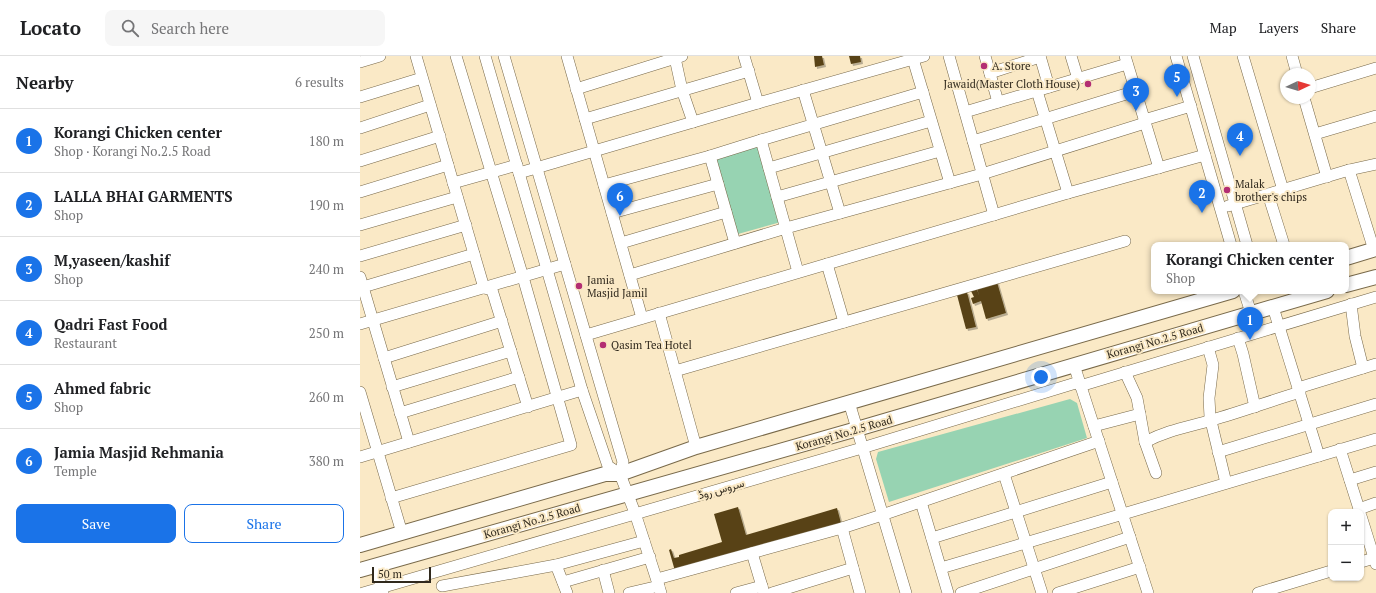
<!DOCTYPE html>
<meta charset="utf-8">
<style>
:root{--surface:#fff;--page:#f6f6f6;--text:#202124;--muted:#757577;--line:#e0e0e0;--accent:#1a73e8}
body{margin:0;font-family:"PT Serif",Vazirmatn,serif;background:var(--page);color:var(--text)}
.controls{position:absolute;right:12px;bottom:12px;display:grid;overflow:hidden;border-radius:8px;box-shadow:0 1px 3px #0004}
.controls button{width:36px;height:36px;display:grid;place-items:center;padding:0;border:0;border-bottom:1px solid var(--line);background:var(--surface);color:var(--text);font:20px sans-serif}
.compass{position:absolute;left:920px;top:12px;width:36px;height:36px;border-radius:50%;background:var(--surface);box-shadow:0 1px 3px #0004;rotate:86deg}
.scale{position:absolute;left:12px;bottom:10px;width:59px;box-sizing:border-box;padding-left:4px;border:2px solid #30291d;border-top:0;font-size:11px;line-height:14px;white-space:nowrap;color:#30291d;-webkit-text-stroke:3px #fae9c6;paint-order:stroke}
.you{position:absolute;left:681px;top:321px;width:14px;height:14px;margin:-10px;border:3px solid #fff;border-radius:50%;background:#1a73e8;box-shadow:0 0 0 6px #1a73e833}
.badge{display:grid;place-items:center;width:26px;height:26px;border-radius:50%;background:var(--accent);color:#fff;font-size:13px;font-weight:700}
.pin{position:absolute;translate:-50% -33px;filter:drop-shadow(0 1px 2px #0008)}
.pin::after{content:'';position:absolute;top:21px;width:14px;height:12px;background:inherit;clip-path:polygon(0 0,100% 0,50% 100%)}
.popup{position:absolute;left:791px;top:186px;width:198px;height:52px;box-sizing:border-box;display:grid;place-content:center;border-radius:8px;background:var(--surface);filter:drop-shadow(0 1px 3px #0005);font-size:13px;white-space:nowrap;color:var(--muted)}
.popup b{font-size:15px;color:var(--text)}
.popup::after{content:'';position:absolute;left:50%;top:100%;margin-left:-8px;border:8px solid transparent;border-top-color:var(--surface)}
.list{margin:0;padding:0;list-style:none}
h2{display:flex;justify-content:space-between;align-items:center;height:52px;margin:0;padding:0 16px;font-size:17px}
h2 small{font-size:13px;font-weight:400;color:var(--muted)}
.list li{display:grid;grid-template-columns:26px 1fr auto;gap:12px;align-items:center;box-sizing:border-box;height:64px;padding:0 16px;border-top:1px solid var(--line)}
.list b{display:block;font-size:15px;white-space:nowrap}
.list p{margin:0;font-size:13px;white-space:nowrap;color:var(--muted)}
.list em{font-size:13px;font-style:normal;color:var(--muted)}
.actions{display:flex;gap:8px;padding:12px 16px}
.actions a{flex:1;padding:9px 0;border:1px solid var(--accent);border-radius:8px;text-align:center;font-size:14px;color:var(--accent)}
.actions .main{background:var(--accent);color:#fff}
.icon{flex:none;width:22px;height:22px;fill:none;stroke:currentColor;stroke-width:2;stroke-linecap:round;stroke-linejoin:round}
.map{position:relative;flex:none;width:1016px;height:537px;overflow:hidden}
header{display:flex;align-items:center;gap:24px;box-sizing:border-box;height:56px;padding:0 20px;background:var(--surface);border-bottom:1px solid var(--line)}
header strong{font-size:19px}
nav{display:flex;gap:22px;margin-inline-start:auto;font-size:14px}
.search{width:280px;height:36px;background:var(--page);display:flex;align-items:center;gap:10px;box-sizing:border-box;padding:0 14px;border-radius:8px;color:var(--muted);font-size:15px}
main{display:flex}
aside{flex:1;background:var(--surface)}
.map>svg:first-child{display:block}
.green{fill:#97d3b2}
.building{fill:#584316;filter:url(#shadow)}
.lines{fill:none;stroke-linecap:round;stroke-linejoin:round}
.minor-casing{stroke:#78694a;stroke-width:12}
.major-casing{stroke:#78694a;stroke-width:16}
.minor{stroke:#fff;stroke-width:11}
.major{stroke:#fff;stroke-width:14}
.poi-dot{fill:#b32e73;stroke:#fae9c6;stroke-width:1.5}
.labels{text-anchor:middle;stroke-width:4;stroke-linejoin:round;paint-order:stroke}
.poi-label{font-size:11px;fill:#30291d;stroke:#fae9c6;text-anchor:start}
.street-label{font-size:11px;fill:#30291d;stroke:#fae9c6}
</style>
<header>
<strong>Locato</strong>
<div class="search"><svg class="icon" aria-label="search" viewBox="0 0 24 24"><circle cx="10" cy="10" r="6"/><path d="M15 15l6 6"/></svg>Search here</div>
<nav><a>Map</a><a>Layers</a><a>Share</a></nav>
</header>
<main>
<aside>
<h2>Nearby<small>6 results</small></h2>
<ul class="list">
<li><span class="badge">1</span><div><b>Korangi Chicken center</b><p>Shop · Korangi No.2.5 Road</p></div><em>180 m</em></li>
<li><span class="badge">2</span><div><b>LALLA BHAI GARMENTS</b><p>Shop</p></div><em>190 m</em></li>
<li><span class="badge">3</span><div><b>M,yaseen/kashif</b><p>Shop</p></div><em>240 m</em></li>
<li><span class="badge">4</span><div><b>Qadri Fast Food</b><p>Restaurant</p></div><em>250 m</em></li>
<li><span class="badge">5</span><div><b>Ahmed fabric</b><p>Shop</p></div><em>260 m</em></li>
<li><span class="badge">6</span><div><b>Jamia Masjid Rehmania</b><p>Temple</p></div><em>380 m</em></li>
</ul>
<div class="actions"><a class="main">Save</a><a>Share</a></div>
</aside>
<div class="map">
<svg width="1016" height="537" viewBox="0 0 1016 537">
<defs>
<filter id="shadow"><feDropShadow dx="2" dy="2" stdDeviation="0" flood-color="#0004"/></filter>
</defs>
<rect width="100%" height="100%" fill="#fae9c6"/>
<g class="green">
<polygon points="398,88 421,166 378,178 356,101"/>
<polygon points="710,343 717,347 727,382 529,446 516,403 518,396"/>
</g>
<g class="building">
<polygon points="454,0 462,0 464,9 455,11"/>
<polygon points="489,0 500,0 501,6 491,8"/>
<polygon points="637,226 646,257 626,263 621,245 613,248 611,242 614,241 611,235 617,233 619,240 617,232"/>
<polygon points="607,236 616,271 606,273 597,239"/>
<polygon points="378,451 386,479 477,452 481,467 315,515 309,494 311,493 314,502 319,501 319,499 362,486 354,458"/>
</g>
<g class="lines">
<defs>
<g id="minor">
<polyline points="56,0 124,232 132,234 168,351"/>
<polyline points="125,0 222,334 248,410 260,418 275,457 301,537"/>
<polyline points="144,0 263,406 260,418"/>
<polyline points="207,0 282,262"/>
<polyline points="384,0 398,47"/>
<polyline points="589,0 634,159"/>
<polyline points="625,0 638,46"/>
<polyline points="680,0 689,31"/>
<polyline points="711,0 718,23"/>
<polyline points="765,0 799,112"/>
<polyline points="816,0 871,189"/>
<polyline points="833,0 887,189"/>
<polyline points="883,0 923,134"/>
<polyline points="932,0 937,18"/>
<polyline points="315,2 322,34 333,66"/>
<polyline points="553,3 590,127"/>
<polyline points="0,6 20,0"/>
<polyline points="630,17 680,1"/>
<polyline points="950,32 1016,12"/>
<polyline points="216,33 322,0"/>
<polyline points="443,34 480,157"/>
<polyline points="677,35 708,137"/>
<polyline points="0,41 62,22"/>
<polyline points="944,42 967,121"/>
<polyline points="605,56 767,8"/>
<polyline points="225,63 389,15"/>
<polyline points="784,64 831,50"/>
<polyline points="0,72 70,49"/>
<polyline points="955,78 1016,60"/>
<polyline points="401,84 563,36"/>
<polyline points="613,85 776,35"/>
<polyline points="0,105 80,80"/>
<polyline points="409,112 571,65"/>
<polyline points="989,114 1014,194"/>
<polyline points="159,117 398,47 564,0"/>
<polyline points="93,127 157,109"/>
<polyline points="244,129 350,100"/>
<polyline points="0,136 88,109"/>
<polyline points="908,138 924,189"/>
<polyline points="417,141 580,95"/>
<polyline points="868,150 989,114 1016,108"/>
<polyline points="252,157 358,128"/>
<polyline points="0,169 97,141"/>
<polyline points="261,187 366,156"/>
<polyline points="375,187 350,100 401,84 438,216"/>
<polyline points="0,200 106,169"/>
<polyline points="467,208 484,266"/>
<polyline points="270,219 426,172 622,118 785,67"/>
<polyline points="0,221 49,386"/>
<polyline points="3,231 114,198"/>
<polyline points="884,235 891,257"/>
<polyline points="991,248 995,280 1003,312"/>
<polyline points="913,251 959,400"/>
<polyline points="299,257 336,391"/>
<polyline points="0,268 205,208"/>
<polyline points="226,279 708,137 845,99"/>
<polyline points="878,282 883,298 895,351"/>
<polyline points="848,291 853,309 849,342 850,361 866,427"/>
<polyline points="24,302 142,265"/>
<polyline points="714,309 788,537"/>
<polyline points="315,315 765,185"/>
<polyline points="765,316 777,342 785,386 796,417"/>
<polyline points="720,330 1016,241"/>
<polyline points="32,331 151,295"/>
<polyline points="938,332 1016,308"/>
<polyline points="0,336 42,477"/>
<polyline points="489,346 546,537"/>
<polyline points="40,357 159,321"/>
<polyline points="734,370 780,358"/>
<path d="M 785,386 C 808,374 828,371 852,364 C 881,356 910,345 940,336"/>
<polyline points="980,393 1000,456"/>
<polyline points="858,396 1016,348"/>
<polyline points="0,401 222,334"/>
<polyline points="644,418 682,537"/>
<polyline points="990,424 1016,416"/>
<polyline points="31,442 211,389 163,221 96,0"/>
<polyline points="561,446 588,537"/>
<polyline points="999,453 1016,447"/>
<polyline points="1001,460 1016,508"/>
<polyline points="482,472 500,537"/>
<polyline points="572,482 752,426"/>
<polyline points="392,497 404,537"/>
<polyline points="1001,506 1014,502"/>
<polyline points="15,509 23,537"/>
<polyline points="196,509 207,537"/>
<polyline points="581,512 1016,383"/>
<polyline points="243,514 249,537"/>
<polyline points="297,523 482,472 522,459 739,385"/>
<polyline points="203,526 290,501"/>
<polyline points="82,530 196,509 284,485"/>
<polyline points="3,537 502,392 719,326"/>
<polyline points="269,537 299,530"/>
<polyline points="376,537 402,530"/>
<polyline points="412,537 493,512"/>
<polyline points="601,537 770,481"/>
<polyline points="698,537 780,511"/>
<polyline points="898,537 971,515"/>
</g>
<g id="major">
<polyline points="986,202 1016,193"/>
<polyline points="986,229 1016,221"/>
<polyline points="0,489 245,418 260,418 336,391 873,235"/>
<polyline points="0,514 497,373 967,235"/>
</g>
</defs>
<use href="#minor" class="minor-casing"/>
<use href="#major" class="major-casing"/>
<use href="#minor" class="minor"/>
<use href="#major" class="major"/>
</g>
<g class="poi-dot">
<circle cx="624" cy="10" r="4"/>
<circle cx="728" cy="28" r="4"/>
<circle cx="867" cy="134" r="4"/>
<circle cx="219" cy="230" r="4"/>
<circle cx="243" cy="289" r="4"/>
</g>
<g class="labels">
<g class="poi-label">
<text x="632" y="14">A. Store</text>
<text x="720" y="32" text-anchor="end">Jawaid(Master Cloth House)</text>
<text x="875" y="132">Malak<tspan x="875" dy="13">brother's chips</tspan></text>
<text x="227" y="228">Jamia<tspan x="227" dy="13">Masjid Jamil</tspan></text>
<text x="251" y="293">Qasim Tea Hotel</text>
</g>
<g class="street-label">
<text transform="translate(795 285) rotate(-16)" y="4">Korangi No.2.5 Road</text>
<text transform="translate(484 377) rotate(-16)" y="4">Korangi No.2.5 Road</text>
<text transform="translate(361 433) rotate(-16)" y="4">سروس روڈ</text>
<text transform="translate(172 465) rotate(-16)" y="4">Korangi No.2.5 Road</text>
</g>
</g>
</svg>
<div class="controls">
<button>+</button>
<button>−</button>
</div>
<svg class="compass" viewBox="-18 -18 36 36"><path d="M0-13l5 13h-10z" fill="#e53935"/><path d="M0 13l5-13h-10z" fill="#757577"/></svg>
<div class="scale">50 m</div>
<div class="you"></div>
<div class="pin badge" style="left:890px;top:284px">1</div>
<div class="popup"><b>Korangi Chicken center</b>Shop</div>
<div class="pin badge" style="left:842px;top:157px">2</div>
<div class="pin badge" style="left:776px;top:55px">3</div>
<div class="pin badge" style="left:880px;top:100px">4</div>
<div class="pin badge" style="left:817px;top:41px">5</div>
<div class="pin badge" style="left:260px;top:160px">6</div>
</div>
</main>
